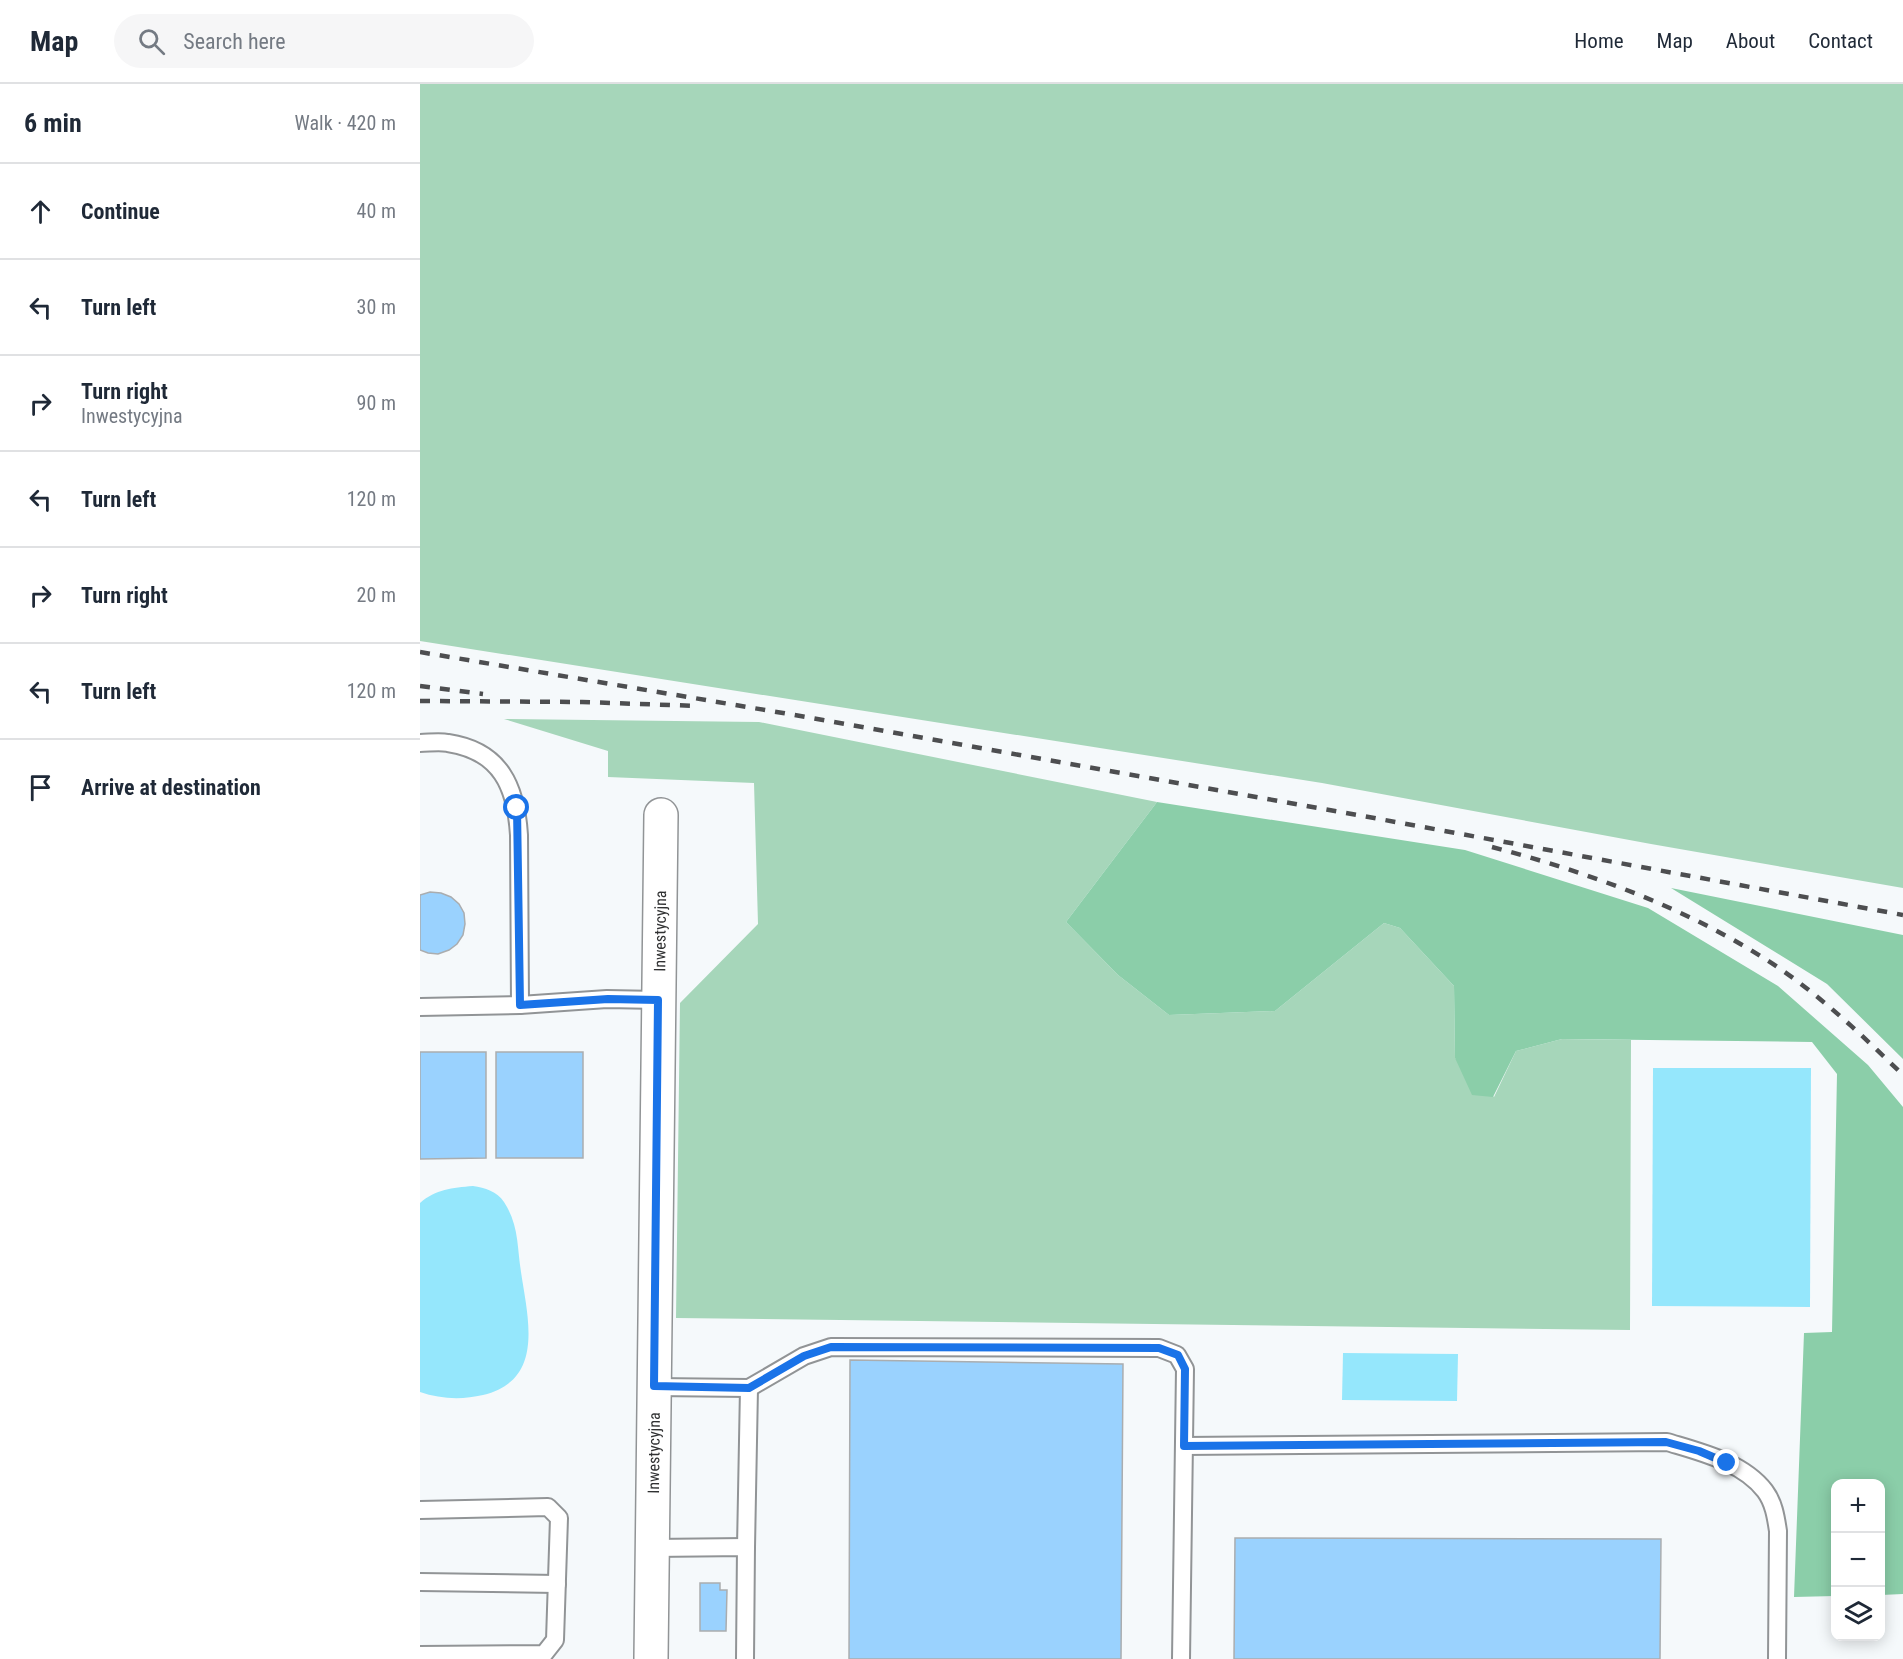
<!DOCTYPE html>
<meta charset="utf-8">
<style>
:root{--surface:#fff;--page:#f6f6f7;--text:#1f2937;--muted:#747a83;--line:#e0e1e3}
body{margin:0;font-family:"Roboto Condensed",sans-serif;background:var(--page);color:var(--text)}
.controls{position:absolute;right:18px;bottom:18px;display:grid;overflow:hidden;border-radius:12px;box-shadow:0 3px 15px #0003}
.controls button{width:54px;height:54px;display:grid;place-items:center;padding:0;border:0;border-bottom:2px solid var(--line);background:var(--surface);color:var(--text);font:30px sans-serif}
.stop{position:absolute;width:18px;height:18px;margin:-14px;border:4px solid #1a73e8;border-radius:50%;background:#fff}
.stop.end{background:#1a73e8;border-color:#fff;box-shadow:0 2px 6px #0008}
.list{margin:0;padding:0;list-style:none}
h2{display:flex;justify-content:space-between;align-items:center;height:78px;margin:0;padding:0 24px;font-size:26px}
h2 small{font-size:20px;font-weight:400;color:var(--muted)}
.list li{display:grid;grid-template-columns:39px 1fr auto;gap:18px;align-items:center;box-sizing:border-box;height:96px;padding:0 24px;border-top:2px solid var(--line)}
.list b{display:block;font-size:22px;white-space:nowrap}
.list p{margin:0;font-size:20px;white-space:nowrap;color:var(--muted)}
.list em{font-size:20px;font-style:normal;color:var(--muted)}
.icon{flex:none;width:33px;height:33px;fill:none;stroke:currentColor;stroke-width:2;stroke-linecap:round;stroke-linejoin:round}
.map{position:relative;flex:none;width:1483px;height:1575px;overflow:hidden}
header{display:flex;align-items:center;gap:36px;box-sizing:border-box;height:84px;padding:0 30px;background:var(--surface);border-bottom:2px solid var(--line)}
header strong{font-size:28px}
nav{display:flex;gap:33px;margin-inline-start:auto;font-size:21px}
.search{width:420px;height:54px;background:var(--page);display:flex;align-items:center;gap:15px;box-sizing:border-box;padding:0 21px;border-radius:33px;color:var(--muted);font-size:22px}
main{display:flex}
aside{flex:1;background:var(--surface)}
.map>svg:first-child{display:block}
.green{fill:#a6d6ba}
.forest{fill:#8bcea9}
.water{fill:#95e7fc}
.building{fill:#9ad2fe;stroke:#aaadaf;stroke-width:1.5}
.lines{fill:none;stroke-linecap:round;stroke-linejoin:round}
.service-casing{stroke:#919496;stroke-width:20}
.minor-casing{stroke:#919496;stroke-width:36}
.service{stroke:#fff;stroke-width:16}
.minor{stroke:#fff;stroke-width:33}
.rail{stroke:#4d4e50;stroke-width:4.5;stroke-dasharray:10 10;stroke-linecap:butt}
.route{stroke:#1a73e8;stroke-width:8}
.labels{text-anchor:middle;stroke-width:5;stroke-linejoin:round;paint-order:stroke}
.street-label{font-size:16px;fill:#303132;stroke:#fff}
</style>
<header>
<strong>Map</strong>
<div class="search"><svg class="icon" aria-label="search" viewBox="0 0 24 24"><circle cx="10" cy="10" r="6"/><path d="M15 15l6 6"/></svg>Search here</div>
<nav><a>Home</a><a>Map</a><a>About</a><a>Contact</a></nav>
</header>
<main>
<aside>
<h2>6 min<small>Walk · 420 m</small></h2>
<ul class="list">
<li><svg class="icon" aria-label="ahead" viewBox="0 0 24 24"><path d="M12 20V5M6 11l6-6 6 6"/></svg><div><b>Continue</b></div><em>40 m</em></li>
<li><svg class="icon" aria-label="left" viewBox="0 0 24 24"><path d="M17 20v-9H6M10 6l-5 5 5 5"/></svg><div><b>Turn left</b></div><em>30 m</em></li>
<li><svg class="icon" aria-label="right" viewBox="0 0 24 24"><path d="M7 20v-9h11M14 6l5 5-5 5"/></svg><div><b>Turn right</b><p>Inwestycyjna</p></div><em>90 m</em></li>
<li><svg class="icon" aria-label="left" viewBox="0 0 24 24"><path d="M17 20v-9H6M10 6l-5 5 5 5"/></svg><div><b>Turn left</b></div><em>120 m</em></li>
<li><svg class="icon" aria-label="right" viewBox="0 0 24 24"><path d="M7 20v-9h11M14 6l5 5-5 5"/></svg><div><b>Turn right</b></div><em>20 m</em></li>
<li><svg class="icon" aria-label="left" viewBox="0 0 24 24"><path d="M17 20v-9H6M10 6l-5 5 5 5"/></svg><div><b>Turn left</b></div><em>120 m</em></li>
<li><svg class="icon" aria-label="arrive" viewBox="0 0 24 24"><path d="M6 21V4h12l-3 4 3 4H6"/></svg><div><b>Arrive at destination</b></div></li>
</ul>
</aside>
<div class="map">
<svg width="1483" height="1575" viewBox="0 0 1483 1575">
<rect width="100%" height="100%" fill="#f5f9fb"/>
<g class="green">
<polygon points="0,0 1483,0 1483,804 1231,760 902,699 0,557"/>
<polygon points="84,635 339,638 737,718 646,838 698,891 749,931 855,927 964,839 980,844 1034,902 1035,974 1074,1013 1096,967 1142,955 1211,956 1210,1246 256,1234 260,919 338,840 334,699 188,693 188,667"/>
</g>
<g class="forest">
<polygon points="737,718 1045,766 1228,824 1358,902 1448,981 1483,1023 1483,1510 1461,1511 1460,1400 1416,1400 1415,1512 1374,1513 1384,1249 1412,1248 1417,990 1392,958 1142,955 1096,967 1073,1013 1052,1011 1035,974 1034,902 980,844 964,839 855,927 749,931 698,891 646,838"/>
<polygon points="1251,804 1483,851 1483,975 1407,900"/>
</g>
<g class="water">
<polygon points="1233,984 1391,984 1390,1223 1232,1222"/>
<path d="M 53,1102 C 65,1104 77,1107 84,1118 C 99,1141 97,1163 101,1188 C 108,1235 125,1296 63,1311 C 42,1316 20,1315 0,1308 L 0,1119 C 16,1105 32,1104 53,1102 Z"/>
<polygon points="923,1269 1038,1270 1037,1317 922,1316"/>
</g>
<g class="building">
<polygon points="10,808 21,809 31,813 39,820 44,829 45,840 43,851 37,860 29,866 18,870 8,869 0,866 0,811"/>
<polygon points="0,968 66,968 66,1074 0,1075"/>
<rect x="76" y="968" width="87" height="106"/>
<polygon points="430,1276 703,1280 701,1575 429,1575"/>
<polygon points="815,1454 1241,1455 1240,1575 814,1575"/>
<polygon points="280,1499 300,1499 300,1506 307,1506 306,1547 280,1547"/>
</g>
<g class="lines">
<defs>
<g id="service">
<path d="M 0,659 C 9,659 19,657 28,659 C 81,667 96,703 99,751 L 100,921"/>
<polyline points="0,923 100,921 187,915 238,916"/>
<polyline points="234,1303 329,1304 384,1272 411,1263 739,1264 757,1271 765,1285 761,1575"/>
<path d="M 764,1362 L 1247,1358 C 1280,1368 1323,1378 1345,1407 C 1354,1419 1356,1434 1358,1447 L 1357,1575"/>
<polyline points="0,1426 128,1423 139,1434 135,1556 124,1570 0,1571"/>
<polyline points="326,1463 329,1304"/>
<polyline points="232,1464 326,1463 325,1575"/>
<polyline points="0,1498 137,1500"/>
</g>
<g id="minor">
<path id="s1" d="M 231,1575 L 241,731"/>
</g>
</defs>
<use href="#service" class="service-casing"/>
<use href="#minor" class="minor-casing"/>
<use href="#service" class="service"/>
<use href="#minor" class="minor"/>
<g class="rail">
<polyline points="0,568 363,629 943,732 1483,831"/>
<polyline points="0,602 63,610"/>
<polyline points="0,617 162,618 279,622"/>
<path d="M 1072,763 C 1171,789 1273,826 1359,884 C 1404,915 1444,953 1483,991"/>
</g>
</g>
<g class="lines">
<polyline class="route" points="97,724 100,921 188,915 238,916 234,1302 329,1304 384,1272 411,1263 739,1264 758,1271 765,1285 764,1362 1246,1358 1279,1367 1307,1379"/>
</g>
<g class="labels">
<g class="street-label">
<text dy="6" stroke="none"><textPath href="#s1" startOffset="728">Inwestycyjna</textPath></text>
<text dy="6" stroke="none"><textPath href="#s1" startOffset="206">Inwestycyjna</textPath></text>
</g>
</g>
</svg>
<div class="controls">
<button>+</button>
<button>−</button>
<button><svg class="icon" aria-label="layers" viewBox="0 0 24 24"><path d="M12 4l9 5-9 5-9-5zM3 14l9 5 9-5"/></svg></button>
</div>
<div class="stop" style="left:97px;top:724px"></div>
<div class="stop end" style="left:1307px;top:1379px"></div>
</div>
</main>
